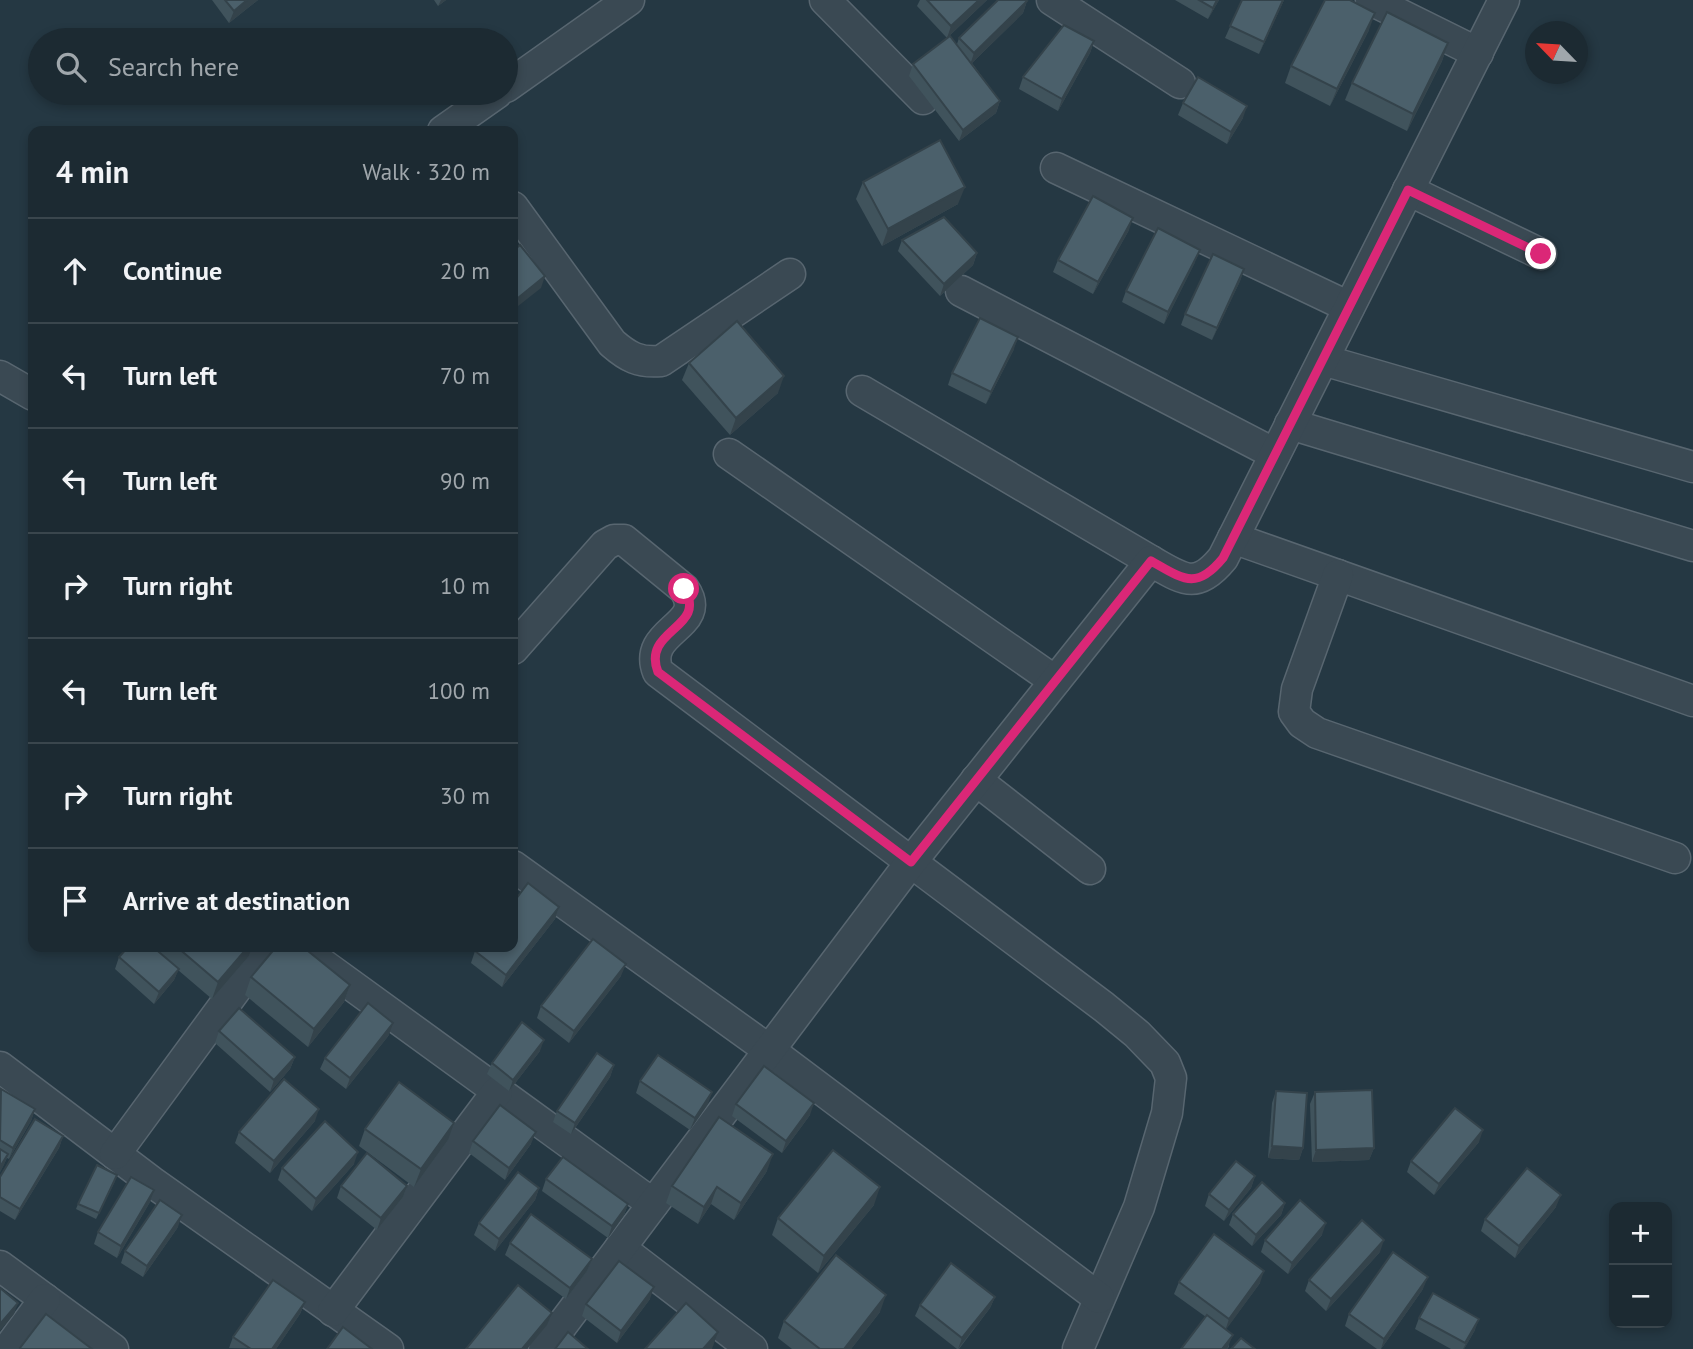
<!DOCTYPE html>
<meta charset="utf-8">
<style>
:root{--surface:#1c2a32;--page:#29363e;--text:#f1f3f6;--muted:#a0a7ac;--line:#3a464d}
body{margin:0;font-family:"PT Sans",sans-serif;background:var(--page);color:var(--text)}
.controls{position:absolute;right:21px;bottom:21px;display:grid;overflow:hidden;border-radius:14px;box-shadow:0 4px 10px #0003}
.controls button{width:63px;height:63px;display:grid;place-items:center;padding:0;border:0;border-bottom:2px solid var(--line);background:var(--surface);color:var(--text);font:35px sans-serif}
.compass{position:absolute;left:1525px;top:21px;width:63px;height:63px;border-radius:50%;background:var(--surface);box-shadow:0 4px 10px #0003;rotate:295deg}
.stop{position:absolute;width:21px;height:21px;margin:-16px;border:5px solid #db2777;border-radius:50%;background:#fff}
.stop.end{background:#db2777;border-color:#fff;box-shadow:0 2px 7px #0008}
.list{margin:0;padding:0;list-style:none}
h2{display:flex;justify-content:space-between;align-items:center;height:91px;margin:0;padding:0 28px;font-size:30px}
h2 small{font-size:23px;font-weight:400;color:var(--muted)}
.list li{display:grid;grid-template-columns:46px 1fr auto;gap:21px;align-items:center;box-sizing:border-box;height:105px;padding:0 28px;border-top:2px solid var(--line)}
.list b{display:block;font-size:26px;white-space:nowrap}
.list em{font-size:23px;font-style:normal;color:var(--muted)}
.icon{flex:none;width:38px;height:38px;fill:none;stroke:currentColor;stroke-width:2;stroke-linecap:round;stroke-linejoin:round}
.map{position:relative;flex:none;width:1693px;height:1349px;overflow:hidden}
.search{position:absolute;background:var(--surface);box-shadow:0 4px 10px #0003;left:28px;top:28px;width:490px;height:77px;display:flex;align-items:center;gap:18px;box-sizing:border-box;padding:0 24px;border-radius:38px;color:var(--muted);font-size:26px}
.panel{position:absolute;background:var(--surface);box-shadow:0 4px 10px #0003;left:28px;top:126px;width:490px;height:826px;border-radius:14px}
.map>svg:first-child{display:block}
.lines{fill:none;stroke-linecap:round;stroke-linejoin:round}
.minor-casing{stroke:#586670;stroke-width:33}
.minor{stroke:#3a4953;stroke-width:30}
.wall{fill:#40535c}
.shaded-wall{fill:#34434b}
.building{fill:#4b606b;stroke:#34434b;stroke-width:2}
.route{stroke:#db2777;stroke-width:9}
</style>
<div class="map">
<svg width="1693" height="1349" viewBox="0 0 1693 1349">
<rect width="100%" height="100%" fill="#253843"/>
<g class="lines">
<defs>
<g id="minor">
<polyline points="825,0 923,99"/>
<polyline points="1052,0 1180,83"/>
<polyline points="1371,0 1478,53"/>
<polyline points="506,87 629,0"/>
<polyline points="443,131 497,93"/>
<polyline points="1056,168 1349,307"/>
<polyline points="1408,190 1541,254"/>
<path d="M 513,207 L 612,343 C 628,357 639,363 661,361 L 790,274"/>
<polyline points="961,291 1275,454"/>
<polyline points="1323,360 1693,467"/>
<polyline points="0,376 33,395"/>
<polyline points="862,391 1151,561"/>
<polyline points="1290,424 1693,546"/>
<polyline points="729,454 1055,681"/>
<polyline points="1233,538 1693,701"/>
<polyline points="1338,575 1297,689 1294,712 1302,723 1317,733 1675,858"/>
<path d="M 513,649 L 605,545 L 614,540 L 624,540 L 684,589 C 710,627 641,629 658,672 L 1104,1007 L 1137,1034 L 1165,1063 L 1171,1078 L 1167,1113 L 1139,1207 L 1078,1349"/>
<polyline points="976,780 1090,869"/>
<polyline points="513,866 769,1050 1099,1298"/>
<polyline points="299,947 653,1204"/>
<polyline points="0,1067 152,1182 388,1349"/>
<polyline points="115,1154 267,947"/>
<polyline points="620,1248 752,1349"/>
<polyline points="0,1266 113,1349"/>
<polyline points="333,1311 497,1092"/>
<polyline points="8,1349 45,1299"/>
<path d="M 544,1349 L 911,862 L 1151,561 C 1183,579 1196,591 1223,558 L 1504,0"/>
</g>
</defs>
<use href="#minor" class="minor-casing"/>
<use href="#minor" class="minor"/>
</g>
<g class="wall">
<polygon points="212,0 258,0 229,23"/>
<polygon points="434,0 446,0 438,6"/>
<polygon points="920,0 987,0 947,38 917,6"/>
<polygon points="1175,0 1219,0 1208,19"/>
<polygon points="1242,0 1284,0 1259,54 1225,38"/>
<polygon points="1027,1 1023,13 972,63 1000,101 996,113 959,141 909,76 913,64 957,44 959,38"/>
<polygon points="1369,30 1330,106 1285,83 1291,66"/>
<polygon points="1094,41 1090,53 1058,111 1019,89 1023,77"/>
<polygon points="1448,43 1442,61 1407,131 1345,100 1352,83"/>
<polygon points="1183,103 1243,118 1227,144 1178,115"/>
<polygon points="863,182 958,204 882,246 856,199"/>
<polygon points="1129,230 1093,294 1053,272 1058,260"/>
<polygon points="902,240 977,253 973,265 940,296 898,251"/>
<polygon points="1195,262 1164,324 1122,302 1126,291"/>
<polygon points="1244,269 1240,281 1212,340 1181,325 1185,314"/>
<polygon points="1014,349 986,404 948,385 952,373"/>
<polygon points="689,363 778,393 730,435 682,380"/>
<polygon points="559,907 555,919 502,987 471,963 475,951"/>
<polygon points="128,947 252,947 249,956 212,999 178,970 174,980 154,1004 115,969 119,957"/>
<polygon points="621,976 569,1043 537,1018 541,1006"/>
<polygon points="251,977 350,985 344,1002 308,1047 245,995"/>
<polygon points="219,1031 295,1057 290,1069 270,1092 215,1043"/>
<polygon points="389,1035 346,1089 320,1069 325,1058"/>
<polygon points="540,1051 509,1091 487,1074 492,1063"/>
<polygon points="614,1065 610,1077 571,1134 553,1122 557,1111"/>
<polygon points="640,1081 708,1104 690,1130 636,1093"/>
<polygon points="0,1090 35,1109 31,1121 9,1159 7,1158 0,1172"/>
<polygon points="1276,1091 1303,1148 1299,1160 1268,1158 1272,1103"/>
<polygon points="1315,1092 1374,1148 1369,1160 1312,1162 1310,1104"/>
<polygon points="736,1104 810,1115 782,1153 732,1116"/>
<polygon points="315,1121 270,1173 235,1143 239,1132"/>
<polygon points="365,1129 448,1140 414,1187 359,1146"/>
<polygon points="63,1136 59,1148 15,1220 0,1211 0,1177"/>
<polygon points="473,1141 531,1144 505,1180 469,1153"/>
<polygon points="1479,1142 1434,1195 1407,1172 1411,1161"/>
<polygon points="354,1164 312,1211 278,1180 282,1168"/>
<polygon points="767,1171 734,1220 711,1204 698,1224 666,1203 672,1186"/>
<polygon points="1255,1176 1251,1188 1224,1221 1205,1206 1209,1194"/>
<polygon points="546,1179 628,1204 624,1215 608,1238 542,1191"/>
<polygon points="115,1181 96,1219 76,1209 78,1204"/>
<polygon points="341,1186 407,1186 403,1197 377,1230 337,1198"/>
<polygon points="539,1188 535,1200 495,1251 474,1235 479,1223"/>
<polygon points="154,1190 150,1202 117,1258 94,1244 98,1232"/>
<polygon points="1285,1203 1281,1215 1252,1246 1229,1225 1233,1214"/>
<polygon points="874,1205 818,1273 772,1235 778,1218"/>
<polygon points="1556,1207 1515,1258 1481,1231 1485,1219"/>
<polygon points="178,1227 143,1277 121,1263 125,1251"/>
<polygon points="1322,1235 1288,1274 1261,1252 1265,1240"/>
<polygon points="510,1243 592,1259 587,1271 566,1299 505,1255"/>
<polygon points="1380,1252 1326,1311 1305,1291 1309,1280"/>
<polygon points="1179,1282 1260,1283 1226,1329 1229,1347 1227,1349 1181,1349 1206,1317 1174,1294"/>
<polygon points="1423,1289 1381,1349 1377,1349 1345,1326 1349,1314"/>
<polygon points="995,1297 990,1308 959,1349 957,1349 915,1316 920,1305"/>
<polygon points="650,1299 617,1343 582,1316 586,1304"/>
<polygon points="305,1302 300,1314 276,1349 229,1348 233,1337"/>
<polygon points="880,1312 851,1349 792,1349 778,1338 784,1321"/>
<polygon points="1419,1318 1475,1330 1464,1349 1451,1349 1415,1329"/>
</g>
<g class="shaded-wall">
<polygon points="247,0 258,0 229,23 234,11"/>
<polygon points="441,0 446,0 438,6"/>
<polygon points="979,0 987,0 947,38 951,26"/>
<polygon points="1217,0 1219,0 1208,19 1213,8"/>
<polygon points="1283,0 1284,0 1259,54 1264,42"/>
<polygon points="1027,1 1023,13 970,65 974,53"/>
<polygon points="1375,13 1369,30 1330,106 1337,89"/>
<polygon points="1094,41 1090,53 1058,111 1062,99"/>
<polygon points="1448,43 1442,61 1407,131 1413,114"/>
<polygon points="1000,101 996,113 959,141 963,130"/>
<polygon points="1247,106 1243,118 1227,144 1231,132"/>
<polygon points="965,187 958,204 882,246 888,229"/>
<polygon points="1133,218 1129,230 1093,294 1098,282"/>
<polygon points="1200,250 1195,262 1164,324 1168,312"/>
<polygon points="977,253 973,265 940,296 944,284"/>
<polygon points="1244,269 1240,281 1212,340 1217,328"/>
<polygon points="545,276 541,288 513,310 513,302"/>
<polygon points="1018,337 1014,349 986,404 991,392"/>
<polygon points="784,376 778,393 730,435 736,418"/>
<polygon points="559,907 555,919 502,987 506,975"/>
<polygon points="248,947 252,947 249,956 212,999 218,982"/>
<polygon points="626,964 621,976 569,1043 574,1031"/>
<polygon points="179,969 174,980 154,1004 159,992"/>
<polygon points="350,985 344,1002 308,1047 314,1029"/>
<polygon points="393,1023 389,1035 346,1089 350,1078"/>
<polygon points="544,1040 540,1051 509,1091 513,1080"/>
<polygon points="295,1057 290,1069 270,1092 274,1080"/>
<polygon points="614,1065 610,1077 571,1134 575,1123"/>
<polygon points="712,1092 708,1104 690,1130 695,1118"/>
<polygon points="814,1103 810,1115 782,1153 786,1141"/>
<polygon points="35,1109 31,1121 9,1159 13,1148"/>
<polygon points="319,1109 315,1121 270,1173 274,1161"/>
<polygon points="454,1123 448,1140 414,1187 421,1169"/>
<polygon points="1483,1130 1479,1142 1434,1195 1439,1184"/>
<polygon points="536,1132 531,1144 505,1180 509,1168"/>
<polygon points="63,1136 59,1148 15,1220 20,1209"/>
<polygon points="1272,1146 1303,1148 1299,1160 1268,1158"/>
<polygon points="1374,1148 1369,1160 1312,1162 1316,1150"/>
<polygon points="358,1152 354,1164 312,1211 316,1199"/>
<polygon points="8,1154 4,1165 0,1172 0,1167"/>
<polygon points="773,1154 767,1171 734,1220 741,1203"/>
<polygon points="1255,1176 1251,1188 1224,1221 1229,1210"/>
<polygon points="407,1186 403,1197 377,1230 381,1218"/>
<polygon points="717,1187 711,1204 698,1224 704,1207"/>
<polygon points="880,1187 874,1205 818,1273 824,1256"/>
<polygon points="539,1188 535,1200 495,1251 499,1239"/>
<polygon points="154,1190 150,1202 117,1258 121,1246"/>
<polygon points="1561,1195 1556,1207 1515,1258 1519,1246"/>
<polygon points="1285,1203 1281,1215 1252,1246 1256,1235"/>
<polygon points="628,1204 624,1215 608,1238 612,1226"/>
<polygon points="182,1215 178,1227 143,1277 147,1266"/>
<polygon points="1326,1223 1322,1235 1288,1274 1292,1263"/>
<polygon points="1384,1240 1380,1252 1326,1311 1331,1299"/>
<polygon points="592,1259 587,1271 566,1299 570,1288"/>
<polygon points="1264,1271 1260,1283 1225,1331 1229,1319"/>
<polygon points="1428,1277 1423,1289 1381,1349 1384,1339"/>
<polygon points="654,1287 650,1299 617,1343 621,1331"/>
<polygon points="886,1295 880,1312 851,1349 844,1349"/>
<polygon points="995,1297 990,1308 958,1349 962,1338"/>
<polygon points="305,1302 300,1314 276,1349 272,1349"/>
<polygon points="18,1303 14,1314 0,1331 0,1324"/>
<polygon points="552,1313 547,1325 527,1349 522,1349"/>
<polygon points="1479,1319 1475,1330 1464,1349 1463,1349"/>
<polygon points="718,1332 712,1349 703,1349"/>
<polygon points="1233,1335 1227,1349 1222,1349"/>
</g>
<g class="building">
<polygon points="225,0 247,0 234,11"/>
<polygon points="927,0 979,0 951,26"/>
<polygon points="998,0 1025,0 1027,1 974,53 959,38"/>
<polygon points="1199,0 1217,0 1213,8"/>
<polygon points="1242,0 1283,0 1264,42 1230,26"/>
<polygon points="1325,0 1350,0 1375,13 1337,89 1291,66"/>
<polygon points="1387,12 1448,43 1413,114 1352,83"/>
<polygon points="1064,25 1094,41 1062,99 1023,77"/>
<polygon points="950,36 1000,101 963,130 913,64"/>
<polygon points="1198,77 1247,106 1231,132 1183,103"/>
<polygon points="940,140 965,187 888,229 863,182"/>
<polygon points="1093,196 1133,218 1098,282 1058,260"/>
<polygon points="944,217 977,253 944,284 902,240"/>
<polygon points="1158,228 1200,250 1168,312 1126,291"/>
<polygon points="520,245 545,276 513,302 513,251"/>
<polygon points="1213,254 1244,269 1217,328 1185,314"/>
<polygon points="980,318 1018,337 991,392 952,373"/>
<polygon points="737,321 784,376 736,418 689,363"/>
<polygon points="528,883 559,907 506,975 475,951 479,947 513,947 513,903"/>
<polygon points="593,939 626,964 574,1031 541,1006"/>
<polygon points="128,947 153,947 179,969 159,992 119,957"/>
<polygon points="177,947 248,947 218,982"/>
<polygon points="276,947 303,947 350,985 314,1029 251,977"/>
<polygon points="368,1003 393,1023 350,1078 325,1058"/>
<polygon points="239,1008 295,1057 274,1080 219,1031"/>
<polygon points="522,1022 544,1040 513,1080 492,1063"/>
<polygon points="597,1053 614,1065 575,1123 557,1111"/>
<polygon points="658,1055 712,1092 695,1118 640,1081"/>
<polygon points="764,1066 814,1103 786,1141 736,1104"/>
<polygon points="284,1079 319,1109 274,1161 239,1132"/>
<polygon points="399,1082 454,1123 421,1169 365,1129"/>
<polygon points="1,1089 35,1109 13,1148 0,1140"/>
<polygon points="1372,1090 1374,1148 1316,1150 1315,1092"/>
<polygon points="1276,1091 1307,1093 1303,1148 1272,1146"/>
<polygon points="500,1105 536,1132 509,1168 473,1141"/>
<polygon points="1455,1108 1483,1130 1439,1184 1411,1161"/>
<polygon points="719,1117 773,1154 741,1203 717,1187 704,1207 672,1186"/>
<polygon points="35,1119 63,1136 20,1209 0,1197 0,1177"/>
<polygon points="325,1121 358,1152 316,1199 282,1168"/>
<polygon points="0,1149 8,1154 0,1167"/>
<polygon points="833,1150 880,1187 824,1256 778,1218"/>
<polygon points="367,1153 407,1186 381,1218 341,1186"/>
<polygon points="563,1157 628,1204 612,1226 546,1179"/>
<polygon points="1236,1161 1255,1176 1229,1210 1209,1194"/>
<polygon points="97,1165 117,1175 99,1213 78,1204"/>
<polygon points="1527,1168 1561,1195 1519,1246 1485,1219"/>
<polygon points="518,1172 539,1188 499,1239 479,1223"/>
<polygon points="131,1177 154,1190 121,1246 98,1232"/>
<polygon points="1262,1182 1285,1203 1256,1235 1233,1214"/>
<polygon points="160,1200 182,1215 147,1266 125,1251"/>
<polygon points="1300,1200 1326,1223 1292,1263 1265,1240"/>
<polygon points="531,1214 592,1259 570,1288 510,1243"/>
<polygon points="1362,1220 1384,1240 1331,1299 1309,1280"/>
<polygon points="1214,1234 1264,1271 1229,1319 1179,1282"/>
<polygon points="1393,1252 1428,1277 1384,1339 1349,1314"/>
<polygon points="836,1255 886,1295 844,1349 820,1349 784,1321"/>
<polygon points="619,1261 654,1287 621,1331 586,1304"/>
<polygon points="951,1263 995,1297 962,1338 920,1305"/>
<polygon points="273,1280 305,1302 272,1349 251,1349 233,1337"/>
<polygon points="518,1285 552,1313 522,1349 466,1349"/>
<polygon points="0,1288 18,1303 0,1324"/>
<polygon points="1433,1293 1479,1319 1465,1343 1419,1318"/>
<polygon points="686,1303 718,1332 703,1349 645,1349"/>
<polygon points="46,1314 92,1349 21,1349 20,1348"/>
<polygon points="1207,1315 1233,1335 1222,1349 1181,1349"/>
<polygon points="343,1327 372,1349 327,1349"/>
<polygon points="568,1332 588,1349 555,1349"/>
<polygon points="1241,1338 1255,1349 1231,1349"/>
</g>
<g class="lines">
<path class="route" d="M 684,589 C 709,628 641,629 658,672 L 911,862 L 1151,561 C 1183,579 1196,591 1223,558 L 1408,190 L 1541,254"/>
</g>
</svg>
<div class="controls">
<button>+</button>
<button>−</button>
</div>
<svg class="compass" viewBox="-18 -18 36 36"><path d="M0-13l5 13h-10z" fill="#e53935"/><path d="M0 13l5-13h-10z" fill="#a0a7ac"/></svg>
<div class="stop" style="left:684px;top:589px"></div>
<div class="stop end" style="left:1541px;top:254px"></div>
<div class="search"><svg class="icon" aria-label="search" viewBox="0 0 24 24"><circle cx="10" cy="10" r="6"/><path d="M15 15l6 6"/></svg>Search here</div>
<section class="panel">
<h2>4 min<small>Walk · 320 m</small></h2>
<ul class="list">
<li><svg class="icon" aria-label="ahead" viewBox="0 0 24 24"><path d="M12 20V5M6 11l6-6 6 6"/></svg><div><b>Continue</b></div><em>20 m</em></li>
<li><svg class="icon" aria-label="left" viewBox="0 0 24 24"><path d="M17 20v-9H6M10 6l-5 5 5 5"/></svg><div><b>Turn left</b></div><em>70 m</em></li>
<li><svg class="icon" aria-label="left" viewBox="0 0 24 24"><path d="M17 20v-9H6M10 6l-5 5 5 5"/></svg><div><b>Turn left</b></div><em>90 m</em></li>
<li><svg class="icon" aria-label="right" viewBox="0 0 24 24"><path d="M7 20v-9h11M14 6l5 5-5 5"/></svg><div><b>Turn right</b></div><em>10 m</em></li>
<li><svg class="icon" aria-label="left" viewBox="0 0 24 24"><path d="M17 20v-9H6M10 6l-5 5 5 5"/></svg><div><b>Turn left</b></div><em>100 m</em></li>
<li><svg class="icon" aria-label="right" viewBox="0 0 24 24"><path d="M7 20v-9h11M14 6l5 5-5 5"/></svg><div><b>Turn right</b></div><em>30 m</em></li>
<li><svg class="icon" aria-label="arrive" viewBox="0 0 24 24"><path d="M6 21V4h12l-3 4 3 4H6"/></svg><div><b>Arrive at destination</b></div></li>
</ul>
</section>
</div>
